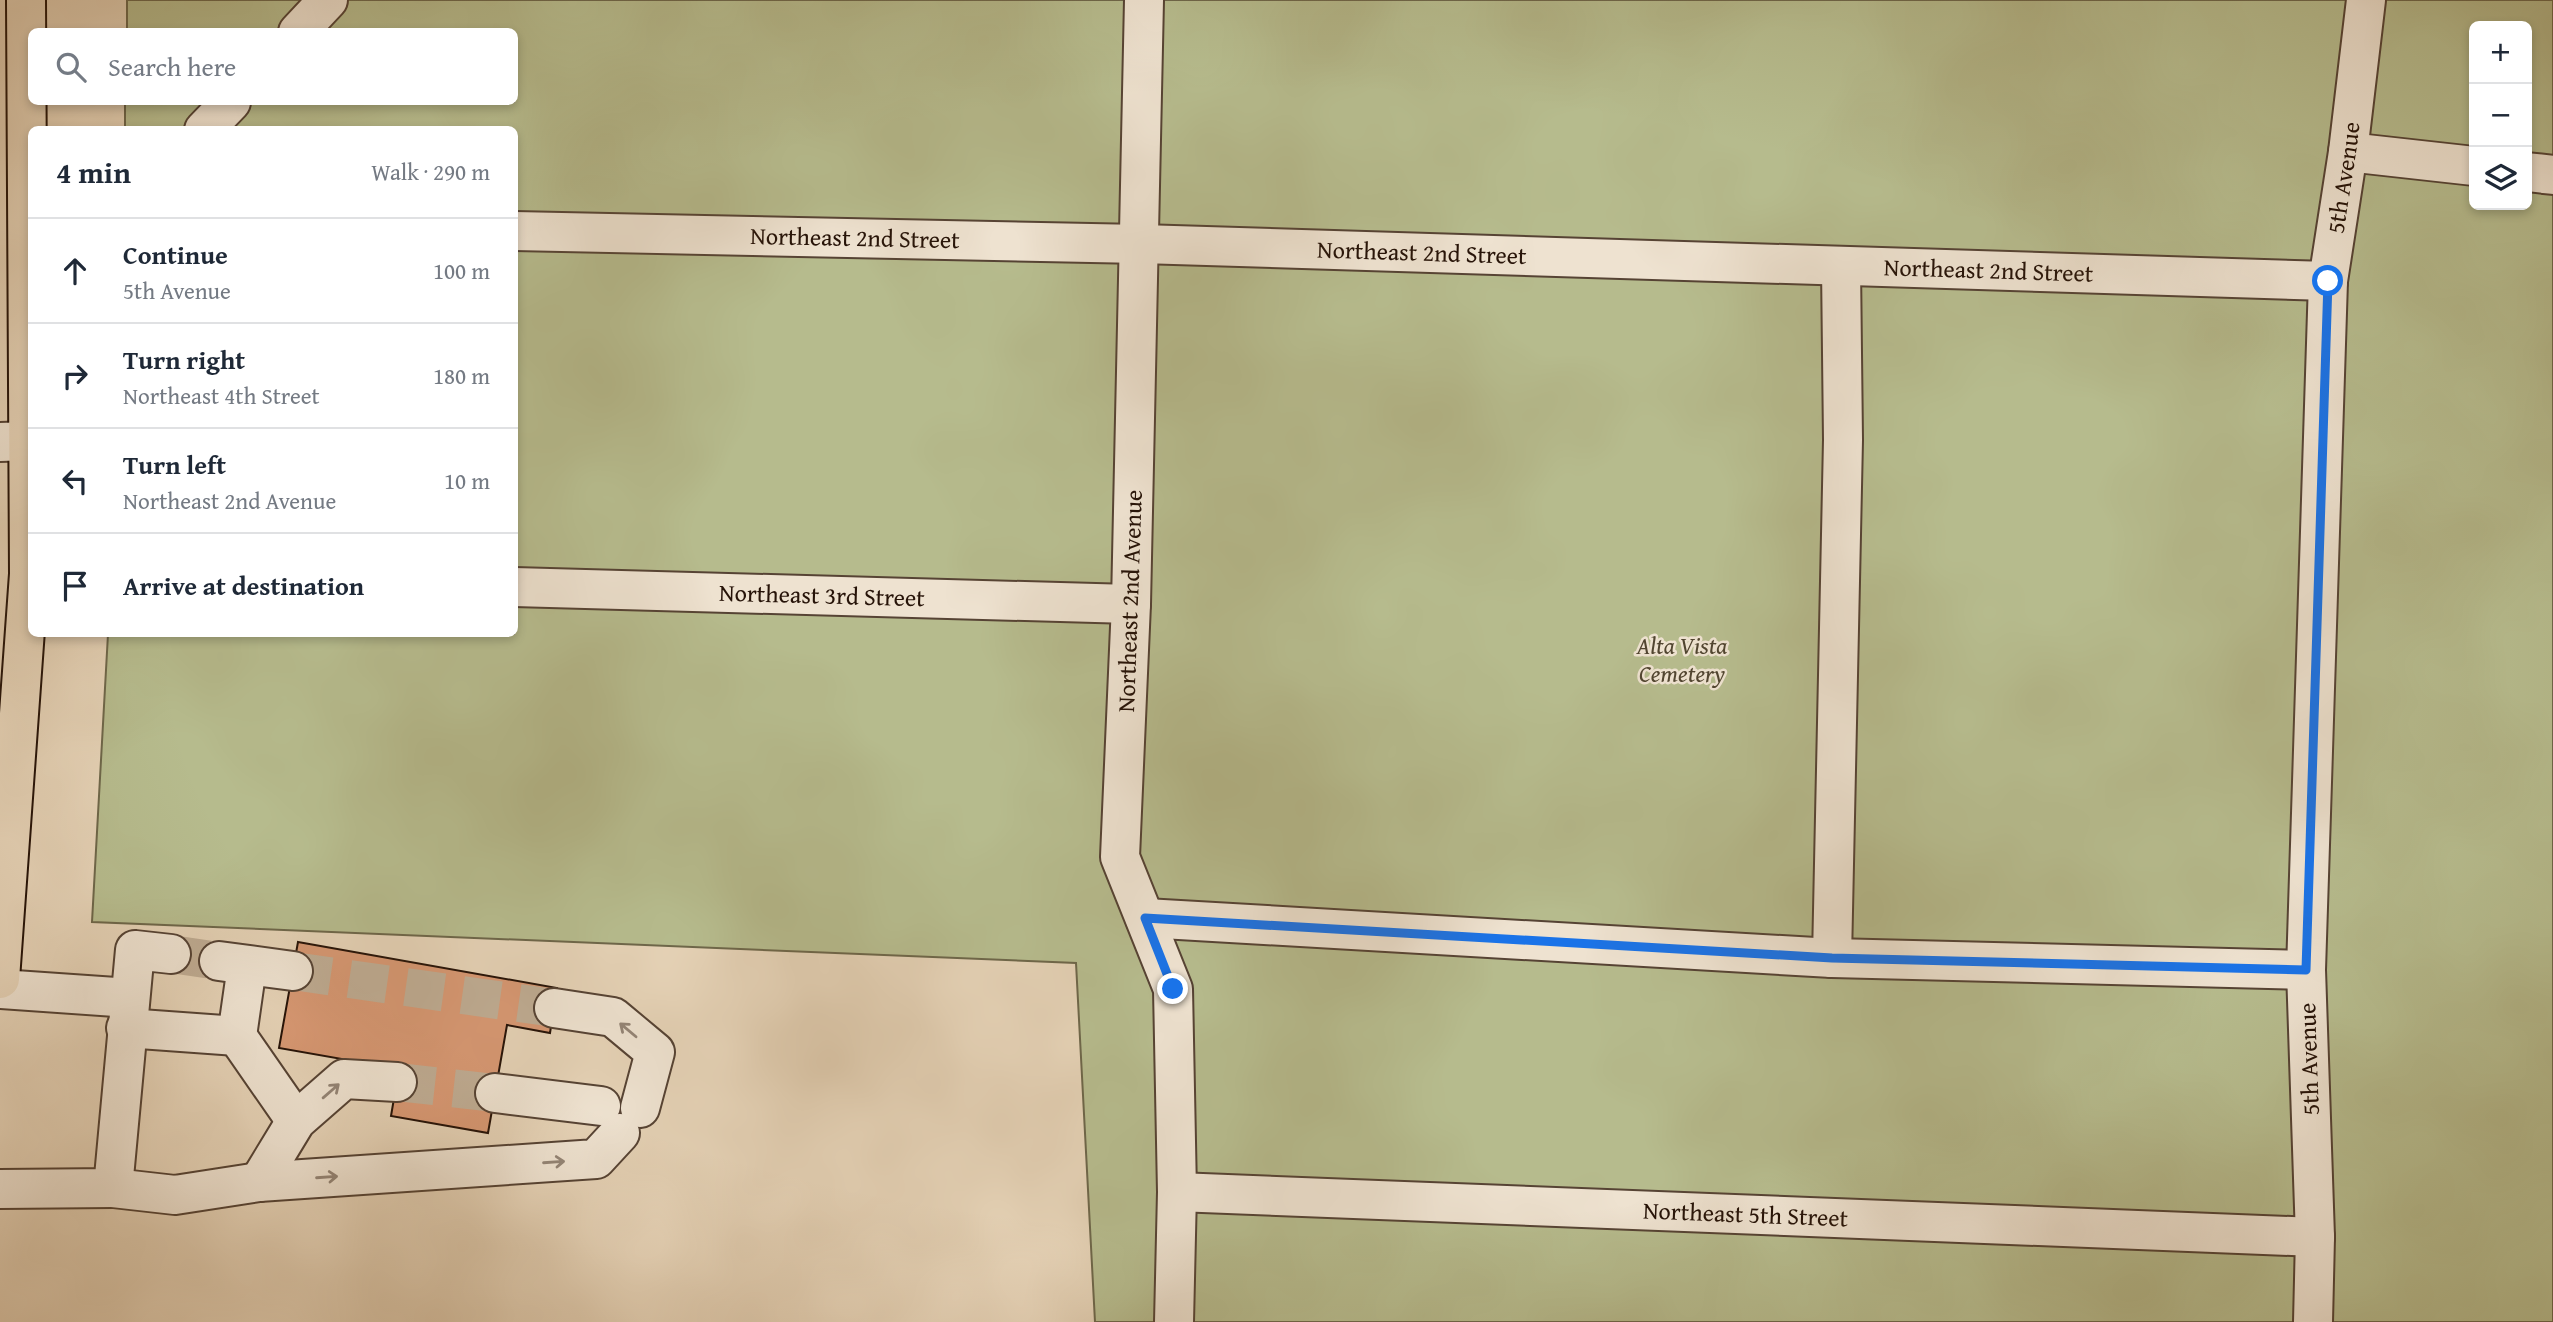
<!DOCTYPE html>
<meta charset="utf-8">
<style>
:root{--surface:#fff;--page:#f2f2f3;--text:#1f2937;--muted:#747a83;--line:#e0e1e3}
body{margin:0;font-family:"Gentium Book Plus",serif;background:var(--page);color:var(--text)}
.controls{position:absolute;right:21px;top:21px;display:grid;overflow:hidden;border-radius:10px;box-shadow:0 4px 10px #0003}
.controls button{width:63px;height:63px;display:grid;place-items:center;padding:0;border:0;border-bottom:2px solid var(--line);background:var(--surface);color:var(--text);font:35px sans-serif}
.stop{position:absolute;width:21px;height:21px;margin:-16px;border:5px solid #1a73e8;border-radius:50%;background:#fff}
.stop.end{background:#1a73e8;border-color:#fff;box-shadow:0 2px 7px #0008}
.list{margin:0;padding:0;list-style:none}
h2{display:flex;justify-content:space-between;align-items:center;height:91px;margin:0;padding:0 28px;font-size:30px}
h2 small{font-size:23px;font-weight:400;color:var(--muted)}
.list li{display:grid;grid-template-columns:46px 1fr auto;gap:21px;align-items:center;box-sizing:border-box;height:105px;padding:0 28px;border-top:2px solid var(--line)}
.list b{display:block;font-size:26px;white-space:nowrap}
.list p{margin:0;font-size:23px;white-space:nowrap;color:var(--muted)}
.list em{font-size:23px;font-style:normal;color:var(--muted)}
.icon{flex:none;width:38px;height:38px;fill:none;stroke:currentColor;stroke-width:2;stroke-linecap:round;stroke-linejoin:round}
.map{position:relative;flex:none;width:2553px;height:1322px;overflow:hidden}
.search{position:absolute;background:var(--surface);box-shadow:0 4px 10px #0003;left:28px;top:28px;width:490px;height:77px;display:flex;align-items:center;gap:18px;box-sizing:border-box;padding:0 24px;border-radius:10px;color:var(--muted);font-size:26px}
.panel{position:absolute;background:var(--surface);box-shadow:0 4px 10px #0003;left:28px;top:126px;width:490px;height:511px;border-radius:10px}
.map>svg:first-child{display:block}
.green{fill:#b6bb8d;stroke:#6e674a;stroke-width:2;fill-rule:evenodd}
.building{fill:#d79873;stroke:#261308;stroke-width:2}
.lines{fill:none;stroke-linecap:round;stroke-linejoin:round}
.minor-tunnel{stroke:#bfac93;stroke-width:38;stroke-dasharray:38 19;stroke-linecap:butt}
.minor-casing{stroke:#564334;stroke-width:42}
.major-casing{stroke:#261308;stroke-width:42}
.minor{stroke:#eee2d0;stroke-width:38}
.major{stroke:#e5d2b6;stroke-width:38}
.oneway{stroke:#948576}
.route{stroke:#1a73e8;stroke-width:9}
.labels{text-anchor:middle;stroke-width:5;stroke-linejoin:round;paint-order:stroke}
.street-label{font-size:24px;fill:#261308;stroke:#eee2d0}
.park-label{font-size:24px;font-style:italic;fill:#514530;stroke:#eee2d0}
</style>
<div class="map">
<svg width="2553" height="1322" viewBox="0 0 2553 1322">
<rect width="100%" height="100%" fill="#e5d2b6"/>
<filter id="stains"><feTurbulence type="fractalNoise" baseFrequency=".00286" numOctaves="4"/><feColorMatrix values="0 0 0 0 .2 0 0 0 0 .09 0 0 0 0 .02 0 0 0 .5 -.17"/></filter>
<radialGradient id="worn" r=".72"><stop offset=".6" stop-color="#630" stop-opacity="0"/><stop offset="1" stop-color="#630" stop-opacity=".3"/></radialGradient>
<path class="green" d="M 127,0 L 2553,0 L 2553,1322 L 1095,1322 L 1076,963 L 92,922 L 108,634 L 514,634 L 514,130 L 125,129 L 125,102 L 514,102 L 514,32 L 127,31 ZM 2474,26 L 2527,26 L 2527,205 L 2474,205 Z"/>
<polygon class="building" points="298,942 557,988 550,1033 507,1025 488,1133 391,1116 399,1069 279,1048"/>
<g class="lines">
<g class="minor-tunnel">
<polyline points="171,954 219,961"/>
<polyline points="293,971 554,1008"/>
<polyline points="397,1082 495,1093"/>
</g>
<defs>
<g id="minor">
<polyline points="1144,0 1131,604 1120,857 1173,989 1177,1192 1174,1322"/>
<polyline points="298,32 328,0"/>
<polyline points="204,130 231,102"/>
<polyline points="2348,152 2474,166"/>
<polyline points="2527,172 2553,175"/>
<path id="s1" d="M 514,231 L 1141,244 L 2328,281"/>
<polyline points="0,442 30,441"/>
<path id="s2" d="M 514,587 L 1131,604"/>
<polyline points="1145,918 1832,958 2306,970"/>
<polyline points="1832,958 1843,440 1841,266"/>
<polyline points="219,961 293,971"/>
<polyline points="0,989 130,998"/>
<polyline points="554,1008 613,1017 655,1052 640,1108"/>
<polyline points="126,1028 237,1036 247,966"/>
<polyline points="237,1036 296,1121"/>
<polyline points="495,1093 601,1106"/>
<polyline points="259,1182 296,1121 344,1079 397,1082"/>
<polyline points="113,1188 175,1195 259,1182 596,1159 620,1133"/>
<polyline points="0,1189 113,1188 135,950 171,954"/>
<path id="s3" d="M 1177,1192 L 2315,1237"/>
<path id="s4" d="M 2313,1322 L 2315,1237 L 2306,970 L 2328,281 L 2348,152 L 2366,0"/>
</g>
<polyline id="major" points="0,979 29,574 26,0"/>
</defs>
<use href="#minor" class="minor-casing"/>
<use href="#major" class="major-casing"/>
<use href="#minor" class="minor"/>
<use href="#major" class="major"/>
</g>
<defs><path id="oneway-shaft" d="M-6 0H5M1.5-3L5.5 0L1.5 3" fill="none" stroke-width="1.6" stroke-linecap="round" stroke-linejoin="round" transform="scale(1.75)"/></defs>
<g class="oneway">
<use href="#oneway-shaft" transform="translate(628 1030) rotate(-140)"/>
<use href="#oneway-shaft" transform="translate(331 1091) rotate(-41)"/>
<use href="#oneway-shaft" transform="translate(554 1162) rotate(-4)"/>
<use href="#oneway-shaft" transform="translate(327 1177) rotate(-4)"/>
</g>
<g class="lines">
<polyline class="route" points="1173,989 1145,918 1832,958 2306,970 2328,281"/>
</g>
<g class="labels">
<g class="street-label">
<text dy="8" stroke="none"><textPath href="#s4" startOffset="1146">5th Avenue</textPath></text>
<text dy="8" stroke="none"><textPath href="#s1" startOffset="341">Northeast 2nd Street</textPath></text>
<text dy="8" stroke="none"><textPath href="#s1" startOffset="908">Northeast 2nd Street</textPath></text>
<text dy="8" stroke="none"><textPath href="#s1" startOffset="1475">Northeast 2nd Street</textPath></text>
<text dy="8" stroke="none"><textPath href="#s2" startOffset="308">Northeast 3rd Street</textPath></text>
<text transform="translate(1130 601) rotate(-88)" y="8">Northeast 2nd Avenue</text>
<text transform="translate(2309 1059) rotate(-92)" y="8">5th Avenue</text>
<text dy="8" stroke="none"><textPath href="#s3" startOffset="569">Northeast 5th Street</textPath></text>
</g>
<g class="park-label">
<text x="1682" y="654">Alta Vista<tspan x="1682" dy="28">Cemetery</tspan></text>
</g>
</g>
<rect width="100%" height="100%" filter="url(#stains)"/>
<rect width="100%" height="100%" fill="url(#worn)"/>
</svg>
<div class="controls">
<button>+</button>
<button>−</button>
<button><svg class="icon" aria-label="layers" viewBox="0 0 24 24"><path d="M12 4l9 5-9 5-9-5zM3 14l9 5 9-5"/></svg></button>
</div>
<div class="stop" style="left:2328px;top:281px"></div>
<div class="stop end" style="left:1173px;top:989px"></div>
<div class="search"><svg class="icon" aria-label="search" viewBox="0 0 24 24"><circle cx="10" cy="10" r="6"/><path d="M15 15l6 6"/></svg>Search here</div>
<section class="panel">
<h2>4 min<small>Walk · 290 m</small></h2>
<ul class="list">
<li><svg class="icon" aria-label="ahead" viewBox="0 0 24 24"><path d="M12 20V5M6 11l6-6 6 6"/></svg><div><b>Continue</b><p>5th Avenue</p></div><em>100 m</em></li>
<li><svg class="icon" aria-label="right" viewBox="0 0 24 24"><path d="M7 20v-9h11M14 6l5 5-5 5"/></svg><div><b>Turn right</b><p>Northeast 4th Street</p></div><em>180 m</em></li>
<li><svg class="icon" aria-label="left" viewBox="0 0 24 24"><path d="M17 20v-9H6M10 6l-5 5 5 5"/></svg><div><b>Turn left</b><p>Northeast 2nd Avenue</p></div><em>10 m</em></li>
<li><svg class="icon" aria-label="arrive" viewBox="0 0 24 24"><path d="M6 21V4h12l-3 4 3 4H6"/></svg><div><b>Arrive at destination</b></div></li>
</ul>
</section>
</div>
